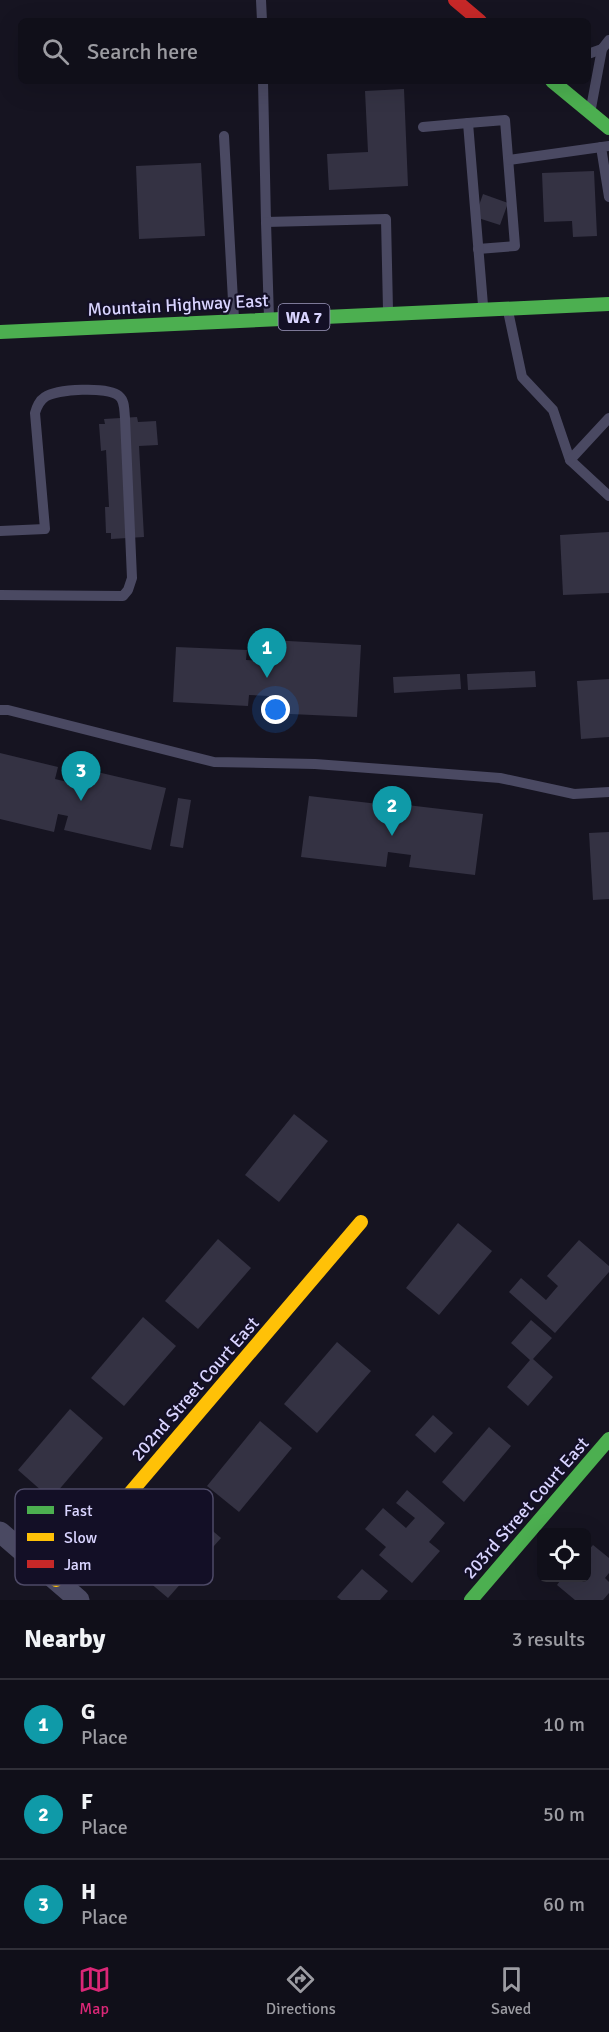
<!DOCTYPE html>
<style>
:root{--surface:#100f19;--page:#191822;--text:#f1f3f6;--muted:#9c9ca2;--line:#302f38;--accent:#db2777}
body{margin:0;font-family:Signika,sans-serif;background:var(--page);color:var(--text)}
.controls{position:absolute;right:18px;bottom:18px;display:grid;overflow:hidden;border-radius:9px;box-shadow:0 6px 24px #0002}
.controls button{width:54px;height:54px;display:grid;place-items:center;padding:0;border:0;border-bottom:2px solid var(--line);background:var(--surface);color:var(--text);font:30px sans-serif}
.you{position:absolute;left:276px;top:710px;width:21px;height:21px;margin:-15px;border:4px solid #fff;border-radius:50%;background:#1a73e8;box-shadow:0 0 0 9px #1a73e833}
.badge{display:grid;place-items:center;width:39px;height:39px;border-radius:50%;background:var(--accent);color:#fff;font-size:20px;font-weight:700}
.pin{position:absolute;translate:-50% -50px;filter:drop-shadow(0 2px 3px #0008)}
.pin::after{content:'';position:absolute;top:32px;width:21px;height:18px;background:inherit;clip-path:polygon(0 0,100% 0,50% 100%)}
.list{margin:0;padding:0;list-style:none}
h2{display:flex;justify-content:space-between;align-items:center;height:78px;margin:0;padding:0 24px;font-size:26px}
h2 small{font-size:20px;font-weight:400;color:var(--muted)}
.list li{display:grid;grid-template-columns:39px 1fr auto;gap:18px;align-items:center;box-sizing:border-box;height:90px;padding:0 24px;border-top:2px solid var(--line)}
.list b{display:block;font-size:22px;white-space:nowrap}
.list p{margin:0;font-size:20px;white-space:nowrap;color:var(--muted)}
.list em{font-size:20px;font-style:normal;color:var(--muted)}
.icon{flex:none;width:33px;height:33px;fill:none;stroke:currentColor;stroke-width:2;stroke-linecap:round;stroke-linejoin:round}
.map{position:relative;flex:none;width:609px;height:1600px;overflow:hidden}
.search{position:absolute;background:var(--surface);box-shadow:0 6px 24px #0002;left:18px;right:18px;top:18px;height:66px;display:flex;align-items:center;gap:15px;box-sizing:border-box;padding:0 21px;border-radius:9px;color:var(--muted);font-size:22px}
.sheet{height:348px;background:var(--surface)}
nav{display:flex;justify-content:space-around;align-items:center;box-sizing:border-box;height:84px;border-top:2px solid var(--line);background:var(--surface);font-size:16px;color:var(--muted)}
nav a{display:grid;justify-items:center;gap:3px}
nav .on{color:var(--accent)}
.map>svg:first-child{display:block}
.building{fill:#343243}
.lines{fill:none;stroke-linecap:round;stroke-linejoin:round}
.lane{stroke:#4a4962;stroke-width:10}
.street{stroke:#4a4962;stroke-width:21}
.fast{stroke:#4caf50;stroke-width:14}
.slow{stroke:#ffc107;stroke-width:14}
.jam{stroke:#c62828;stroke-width:14}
.labels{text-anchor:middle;stroke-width:4.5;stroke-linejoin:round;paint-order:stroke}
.shield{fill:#130f26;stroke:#9e99be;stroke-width:1.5}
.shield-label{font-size:16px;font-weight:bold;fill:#d9d4ff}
.street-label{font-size:18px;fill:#d9d4ff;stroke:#130f26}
.key{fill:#130f26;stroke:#4e4a67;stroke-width:1.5}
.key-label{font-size:16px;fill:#d9d4ff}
</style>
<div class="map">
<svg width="609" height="1600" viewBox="0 0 609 1600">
<rect width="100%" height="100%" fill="#161421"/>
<g class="building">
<polygon points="404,89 408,186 329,190 327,154 368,152 365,91"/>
<polygon points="201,163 205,236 139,239 136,166"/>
<polygon points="594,171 597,236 573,237 572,221 544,222 542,173"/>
<polygon points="483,194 508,203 500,225 475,217"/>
<polygon points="137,417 138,422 156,421 158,445 139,446 144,537 111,539 111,533 106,533 105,507 109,507 106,450 101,451 99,424 105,424 104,419"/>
<polygon points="609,532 609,593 563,595 560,535"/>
<polygon points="270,640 361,645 357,717 268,713 269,696 249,695 248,706 173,702 176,647 247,650 246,660 269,661"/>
<polygon points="535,671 536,687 468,690 467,674"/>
<polygon points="460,674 461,689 394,693 393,677"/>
<polygon points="609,679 609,737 581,739 577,681"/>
<polygon points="0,753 58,767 55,779 76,784 80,768 166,788 151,850 64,830 68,816 58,814 54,832 0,819"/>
<polygon points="309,796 396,806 395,818 406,819 407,805 483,814 475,875 409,867 411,855 388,852 386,867 301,857"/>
<polygon points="178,798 191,800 183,848 170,846"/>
<polygon points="609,832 609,899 593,900 589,833"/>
<polygon points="294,1114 328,1141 279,1202 245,1175"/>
<polygon points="458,1223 492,1251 439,1315 406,1288"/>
<polygon points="218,1239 251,1268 198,1329 165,1301"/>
<polygon points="579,1240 609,1266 609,1272 555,1333 509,1292 521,1278 546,1300 558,1286 547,1276"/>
<polygon points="143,1317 176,1346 124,1406 91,1378"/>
<polygon points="531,1320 552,1338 533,1359 553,1377 528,1406 507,1387 530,1360 511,1343"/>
<polygon points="337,1342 371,1371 317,1433 284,1404"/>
<polygon points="70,1409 103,1438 51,1499 18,1470"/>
<polygon points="433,1415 453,1433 435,1453 415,1435"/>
<polygon points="260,1421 292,1448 239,1512 207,1486"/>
<polygon points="489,1427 511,1446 464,1502 442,1482"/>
<polygon points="407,1490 445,1523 429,1542 440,1551 412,1583 379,1555 386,1547 365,1529 383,1508 406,1528 415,1518 396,1503"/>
<polygon points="188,1510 221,1538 168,1598 136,1571"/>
<polygon points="593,1545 609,1558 609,1573 605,1578 609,1582 609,1593 603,1600 575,1600 557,1585 562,1578 586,1578 586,1553"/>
<polygon points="362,1569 388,1591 380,1600 341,1600 337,1597"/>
</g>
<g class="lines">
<g class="lane">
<polyline points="261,0 262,21"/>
<polyline points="588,54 602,49"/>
<polyline points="263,81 266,222 386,219 388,310"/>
<polyline points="591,108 602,49 609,40"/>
<polyline points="468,123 505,120 515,246 478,249"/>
<polyline points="423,127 468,123 483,305"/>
<polyline points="224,136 234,319"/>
<polyline points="601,147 609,197"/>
<polyline points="509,160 609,146"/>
<polyline points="266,222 269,318"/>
<polyline points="508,311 522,377 553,410 570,460 609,496"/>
<polyline points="570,460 609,418"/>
<path d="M 0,531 L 45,529 L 35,413 C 37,406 39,401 45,397 C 56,389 108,386 119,396 C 125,401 124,409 125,418 L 132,578 L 128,590 L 123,596 L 0,595"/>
<polyline points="0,710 8,710 214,762 315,764 409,771 500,778 574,794 609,792"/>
</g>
<polyline class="street" points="0,1532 79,1600"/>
<g class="fast">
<polyline points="552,81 609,128"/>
<polyline points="0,332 609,304"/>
<polyline points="471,1600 609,1439"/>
</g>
<polyline class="slow" points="56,1580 361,1222"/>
<polyline class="jam" points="455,0 480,21"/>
</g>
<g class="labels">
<rect class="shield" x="278.5" y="304" width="51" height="26" rx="4.5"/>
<g class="shield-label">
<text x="304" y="323">WA 7</text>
</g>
<g class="street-label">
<text transform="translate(178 305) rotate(-3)" y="6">Mountain Highway East</text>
<text transform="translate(195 1389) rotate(-49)" y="6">202nd Street Court East</text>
<text transform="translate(526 1508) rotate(-49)" y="6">203rd Street Court East</text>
</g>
</g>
<rect x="15" y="1489" width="198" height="96" rx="9" class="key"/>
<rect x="27" y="1506" width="27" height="8" fill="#4caf50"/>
<rect x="27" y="1533" width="27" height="8" fill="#ffc107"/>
<rect x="27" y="1560" width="27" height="8" fill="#c62828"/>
<g class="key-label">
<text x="64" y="1516">Fast</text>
<text x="64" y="1543">Slow</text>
<text x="64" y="1570">Jam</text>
</g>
</svg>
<div class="controls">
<button><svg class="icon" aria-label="locate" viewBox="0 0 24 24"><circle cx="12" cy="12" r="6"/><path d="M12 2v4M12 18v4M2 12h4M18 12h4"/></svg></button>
</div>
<div class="you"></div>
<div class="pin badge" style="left:267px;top:678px;background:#0f9aa8">1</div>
<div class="pin badge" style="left:392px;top:836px;background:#0f9aa8">2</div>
<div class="pin badge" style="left:81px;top:801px;background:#0f9aa8">3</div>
<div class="search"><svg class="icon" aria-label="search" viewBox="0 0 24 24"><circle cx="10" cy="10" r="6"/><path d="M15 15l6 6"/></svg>Search here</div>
</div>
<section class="sheet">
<h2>Nearby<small>3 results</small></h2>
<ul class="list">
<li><span class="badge" style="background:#0f9aa8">1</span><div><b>G</b><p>Place</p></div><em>10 m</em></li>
<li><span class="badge" style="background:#0f9aa8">2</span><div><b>F</b><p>Place</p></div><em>50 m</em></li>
<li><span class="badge" style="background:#0f9aa8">3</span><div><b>H</b><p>Place</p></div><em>60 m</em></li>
</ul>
</section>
<nav>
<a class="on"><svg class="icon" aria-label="map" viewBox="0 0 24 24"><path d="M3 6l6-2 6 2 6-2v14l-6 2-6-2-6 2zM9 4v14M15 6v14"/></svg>Map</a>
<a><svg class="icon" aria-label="directions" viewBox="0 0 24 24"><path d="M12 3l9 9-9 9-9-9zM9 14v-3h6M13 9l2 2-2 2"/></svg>Directions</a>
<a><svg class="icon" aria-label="saved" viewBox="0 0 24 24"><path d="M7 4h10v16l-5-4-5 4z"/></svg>Saved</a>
</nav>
